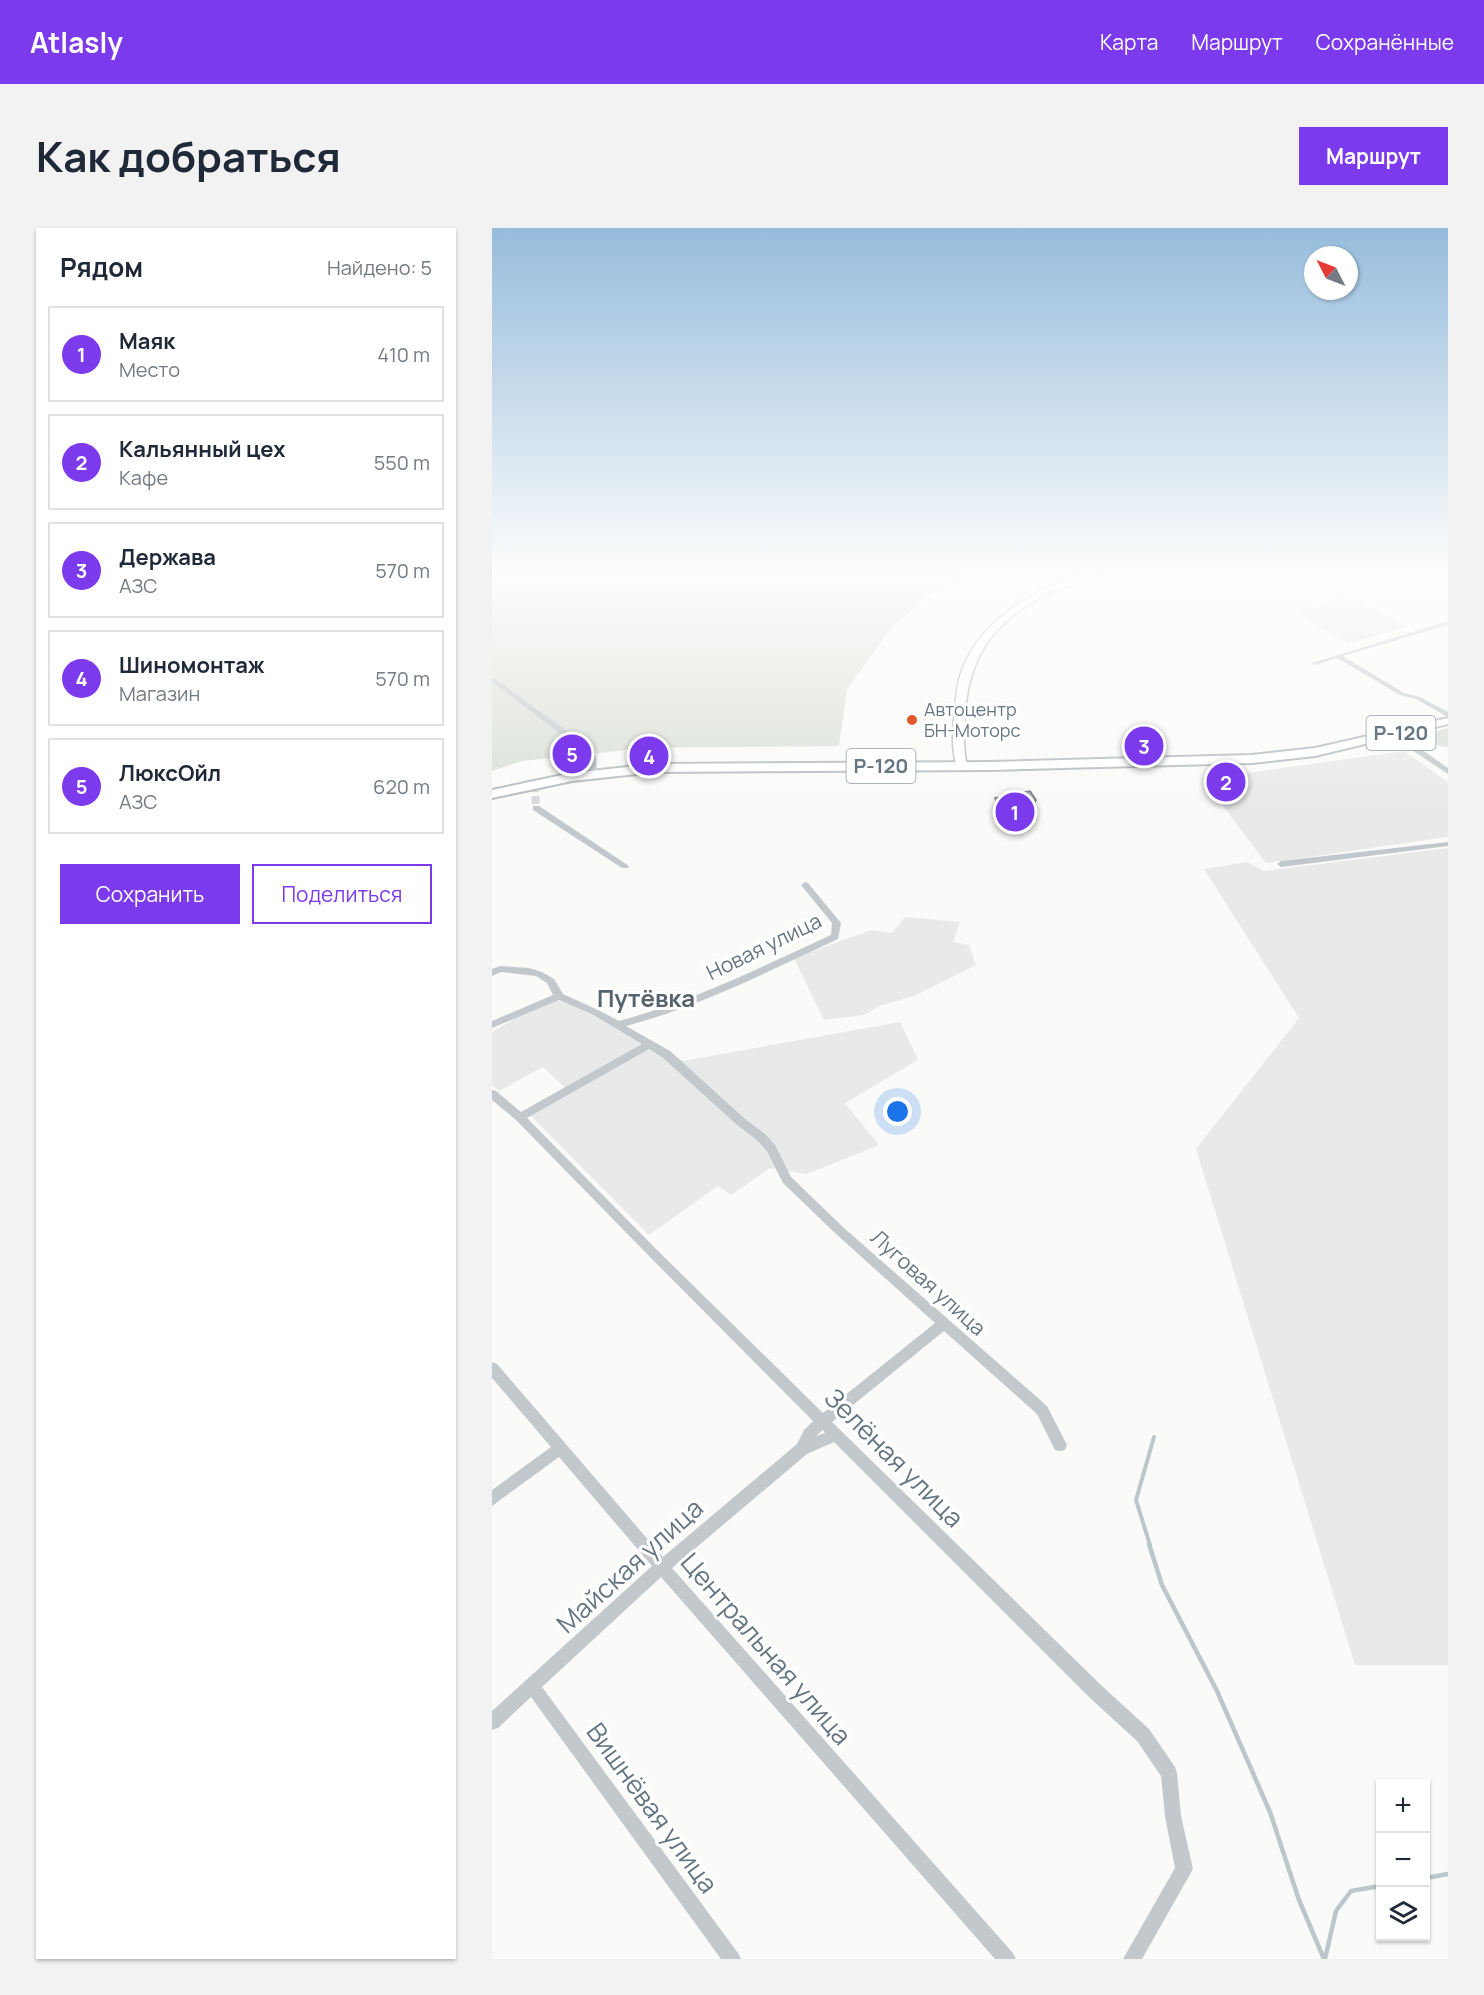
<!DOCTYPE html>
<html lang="ru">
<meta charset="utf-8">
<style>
:root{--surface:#fff;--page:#f2f2f3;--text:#1f2937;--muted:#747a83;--line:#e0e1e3;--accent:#7c3aed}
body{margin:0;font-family:Manrope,sans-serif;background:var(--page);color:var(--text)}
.controls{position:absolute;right:18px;bottom:18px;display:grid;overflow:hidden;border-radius:0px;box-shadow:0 2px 4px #0004}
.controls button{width:54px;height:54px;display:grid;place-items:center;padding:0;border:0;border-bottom:2px solid var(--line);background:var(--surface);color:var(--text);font:30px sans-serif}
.compass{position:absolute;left:812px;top:18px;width:54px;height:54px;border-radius:50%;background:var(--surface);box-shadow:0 2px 4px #0004;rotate:312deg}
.you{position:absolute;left:406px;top:884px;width:21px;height:21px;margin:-15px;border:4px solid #fff;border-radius:50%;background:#1a73e8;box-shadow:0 0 0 9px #1a73e833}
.badge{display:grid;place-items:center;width:39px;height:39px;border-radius:50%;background:var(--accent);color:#fff;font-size:20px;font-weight:700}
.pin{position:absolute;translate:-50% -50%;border:3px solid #fff;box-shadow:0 2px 6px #0006}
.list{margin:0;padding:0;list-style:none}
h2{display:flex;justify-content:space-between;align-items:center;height:78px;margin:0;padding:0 24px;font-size:26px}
h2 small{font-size:20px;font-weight:400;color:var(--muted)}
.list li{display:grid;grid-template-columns:39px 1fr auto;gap:18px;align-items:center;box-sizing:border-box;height:96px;margin:0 12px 12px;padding:0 12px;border:2px solid var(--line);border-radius:0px}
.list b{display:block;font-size:22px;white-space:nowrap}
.list p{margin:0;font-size:20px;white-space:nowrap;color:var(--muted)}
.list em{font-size:20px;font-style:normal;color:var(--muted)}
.actions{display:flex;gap:12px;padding:18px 24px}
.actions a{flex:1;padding:14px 0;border:2px solid var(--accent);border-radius:0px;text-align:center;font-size:21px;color:var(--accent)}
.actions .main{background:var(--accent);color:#fff}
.icon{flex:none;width:33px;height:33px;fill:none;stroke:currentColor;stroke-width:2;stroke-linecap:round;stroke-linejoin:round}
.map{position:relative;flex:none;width:956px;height:1731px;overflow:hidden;border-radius:0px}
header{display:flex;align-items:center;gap:36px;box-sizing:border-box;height:84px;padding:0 30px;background:var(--accent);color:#fff}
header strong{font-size:28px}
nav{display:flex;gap:33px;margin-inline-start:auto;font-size:21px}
.intro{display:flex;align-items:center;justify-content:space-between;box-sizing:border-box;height:144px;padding:0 36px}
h1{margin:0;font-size:42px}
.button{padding:15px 27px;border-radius:0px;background:var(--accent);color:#fff;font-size:21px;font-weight:700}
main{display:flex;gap:36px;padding:0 36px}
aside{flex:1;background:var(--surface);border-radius:0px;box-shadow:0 2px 4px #0004}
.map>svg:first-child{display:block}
.built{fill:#e8e9e9}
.green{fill:#dadfd7}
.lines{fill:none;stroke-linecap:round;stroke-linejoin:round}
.stream-far1{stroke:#bbc7cb;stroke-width:4}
.stream{stroke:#bbc7cb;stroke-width:4.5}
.street-tunnel{stroke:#d5d9db;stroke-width:8;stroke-dasharray:8 4;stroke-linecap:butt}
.secondary-casing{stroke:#b3babf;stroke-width:3}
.primary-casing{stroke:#b5babe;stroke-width:4}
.street{fill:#c3c8cc;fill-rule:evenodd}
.secondary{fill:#fff;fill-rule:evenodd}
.primary{fill:#fff;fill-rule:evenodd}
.wall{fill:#929a9f}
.shaded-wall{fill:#777d82}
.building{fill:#aab3b9;stroke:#777d82;stroke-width:1.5}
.poi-dot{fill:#e4572e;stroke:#fff;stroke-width:2}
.labels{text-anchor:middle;stroke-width:6;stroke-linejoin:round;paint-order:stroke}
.far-poi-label{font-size:18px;fill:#657683;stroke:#fff;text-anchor:start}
.shield{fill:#fff;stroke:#939fa8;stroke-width:1.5}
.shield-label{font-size:20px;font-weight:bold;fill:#657683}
.street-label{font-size:21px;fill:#657683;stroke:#fff}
.quarter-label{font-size:24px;font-weight:bold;fill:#57646e;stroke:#fff}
.near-street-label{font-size:26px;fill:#657683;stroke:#fff}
</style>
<header>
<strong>Atlasly</strong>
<nav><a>Карта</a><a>Маршрут</a><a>Сохранённые</a></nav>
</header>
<div class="intro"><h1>Как добраться</h1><a class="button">Маршрут</a></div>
<main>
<aside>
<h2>Рядом<small>Найдено: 5</small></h2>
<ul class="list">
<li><span class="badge">1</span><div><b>Маяк</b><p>Место</p></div><em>410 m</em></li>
<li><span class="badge">2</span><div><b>Кальянный цех</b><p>Кафе</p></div><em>550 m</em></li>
<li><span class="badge">3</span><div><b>Держава</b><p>АЗС</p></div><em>570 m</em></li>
<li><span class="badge">4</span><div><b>Шиномонтаж</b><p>Магазин</p></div><em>570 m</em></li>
<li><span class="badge">5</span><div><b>ЛюксОйл</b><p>АЗС</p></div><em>620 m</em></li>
</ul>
<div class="actions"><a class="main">Сохранить</a><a>Поделиться</a></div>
</aside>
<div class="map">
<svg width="956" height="1731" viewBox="0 0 956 1731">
<rect width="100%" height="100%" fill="#fafaf8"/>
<g class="built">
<polygon points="861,369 915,398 856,416 802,384"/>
<polygon points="912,523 956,554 956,609 774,635 711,551"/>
<polygon points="956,620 956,1437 863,1437 704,921 807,790 712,641 755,634 772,643"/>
<polygon points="413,689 468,694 461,714 477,717 484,737 422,768 387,778 372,787 332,792 302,730 379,702 400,705"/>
<polygon points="58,770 96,782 191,833 408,794 426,832 353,875 387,917 315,946 278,940 239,967 226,958 157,1007 37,886 73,860 51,839 7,863 0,857 0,804"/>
</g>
<g class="green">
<polygon points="0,343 465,343 472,353 437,367 400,399 355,461 347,518 153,520 30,533 0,543"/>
<polygon points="956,500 956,519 918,513 919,510"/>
</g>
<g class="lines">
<polyline class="stream-far1" points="658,1317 644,1272 662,1209"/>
<g class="stream">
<polyline points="657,1316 670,1357 725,1463 778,1584 807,1672 832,1731"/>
<polyline points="934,1650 956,1646"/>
<polyline points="833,1731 844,1683 859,1663 888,1658"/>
</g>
<polyline class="street-tunnel" points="43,556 44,580"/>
<defs>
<path id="secondary" d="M 599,343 L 611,343 C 598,353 569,359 552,368 C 501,394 476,430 473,488 C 472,505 471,521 475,538 L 474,540 L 466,540 C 459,525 461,507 462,490 C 464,475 464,459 469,445 C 489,388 547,360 599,343 Z"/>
<polygon id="primary" points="956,490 956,496 823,528 760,535 500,542 163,544 80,553 0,570 0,562 80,545 163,536 500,534 760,527 823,520"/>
</defs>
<use href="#secondary" class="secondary-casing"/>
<use href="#primary" class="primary-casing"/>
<g class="street">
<polygon points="956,393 956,397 851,428 912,465 928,469 956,484 956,489 924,471 908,467 845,430 823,437 820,435"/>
<polygon points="0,449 96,518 104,529 105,548 98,546 96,529 90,522 0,454"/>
<polygon points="900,505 906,505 956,540 956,546 900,509"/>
<polygon points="41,578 47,578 137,638 136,640 130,640 41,582"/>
<polygon points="956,614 956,618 789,639 785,636 789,633"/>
<path d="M 313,654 L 316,655 L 349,695 L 346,711 C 277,743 209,778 134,798 L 178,823 L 252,890 L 273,906 L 283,917 L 299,949 L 352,1000 L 555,1178 L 575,1217 L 573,1222 L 568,1223 L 563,1222 L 545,1186 L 452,1103 L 340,1194 L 610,1458 L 657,1501 L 683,1539 L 685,1545 L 689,1588 L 701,1641 L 650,1731 L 631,1731 L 683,1640 L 673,1588 L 669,1548 L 645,1513 L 598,1470 L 342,1214 L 315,1226 L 180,1340 L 521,1725 L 524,1731 L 503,1731 L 169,1349 L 50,1459 L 246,1725 L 249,1731 L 229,1731 L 39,1469 L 6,1500 L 0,1502 L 0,1483 L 160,1338 L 67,1229 L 0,1278 L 0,1262 L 59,1219 L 0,1150 L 0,1134 L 5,1136 L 171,1329 L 305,1216 L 312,1202 L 321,1193 L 156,1027 L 24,892 L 0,872 L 0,862 L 4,863 L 29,884 L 150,816 L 100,786 L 67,772 L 0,800 L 0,793 L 61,767 L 55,755 L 44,748 L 9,744 L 0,748 L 0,741 L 8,738 L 37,740 L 50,744 L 62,751 L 71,766 L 106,782 L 127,793 C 201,773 269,739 339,707 L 340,695 L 309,657 ZM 157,821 L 170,829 L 244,896 L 265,912 L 275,923 L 291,955 L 344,1006 L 443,1095 L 331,1185 L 164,1021 L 35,890 ZM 331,1202 L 333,1205 L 324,1208 Z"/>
</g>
<use href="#secondary" class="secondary"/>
<use href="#primary" class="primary"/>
</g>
<polygon class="wall" points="503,570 543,585 508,591 503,582"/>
<polygon class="shaded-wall" points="544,572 543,585 508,591 508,579"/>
<polygon class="building" points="538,563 544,572 508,579 503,570"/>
<linearGradient id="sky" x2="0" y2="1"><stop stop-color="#96bcdc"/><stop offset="0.59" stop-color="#fdfdfc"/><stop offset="1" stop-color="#fdfdfc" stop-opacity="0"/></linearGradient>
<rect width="956" height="585" fill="url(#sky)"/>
<circle class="poi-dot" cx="420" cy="492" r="6"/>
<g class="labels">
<g class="far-poi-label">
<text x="432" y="488">Автоцентр<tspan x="432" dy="21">БН-Моторс</tspan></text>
</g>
<g class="shield">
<rect x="874.5" y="488" width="69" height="34" rx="4.5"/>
<rect x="354.5" y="521" width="69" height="34" rx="4.5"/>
</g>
<g class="shield-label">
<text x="909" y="512">Р-120</text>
<text x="389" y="545">Р-120</text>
</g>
<g class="street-label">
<text transform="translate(272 719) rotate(-26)" y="7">Новая улица</text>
<text transform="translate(436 1055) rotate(42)" y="7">Луговая улица</text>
</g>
<g class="quarter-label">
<text x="154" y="779">Путёвка</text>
</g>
<g class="near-street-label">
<text transform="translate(402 1230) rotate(45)" y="9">Зелёная улица</text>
<text transform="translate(138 1338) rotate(-42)" y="9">Майская улица</text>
<text transform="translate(274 1421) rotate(49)" y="9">Центральная улица</text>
<text transform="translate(160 1580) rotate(54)" y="9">Вишнёвая улица</text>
</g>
</g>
</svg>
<div class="controls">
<button>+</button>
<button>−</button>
<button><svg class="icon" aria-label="layers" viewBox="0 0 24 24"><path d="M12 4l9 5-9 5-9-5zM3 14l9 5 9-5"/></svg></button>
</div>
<svg class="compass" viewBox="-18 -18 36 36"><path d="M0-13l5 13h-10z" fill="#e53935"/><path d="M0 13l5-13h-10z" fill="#747a83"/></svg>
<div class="you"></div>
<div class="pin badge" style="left:523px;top:584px">1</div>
<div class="pin badge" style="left:734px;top:554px">2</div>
<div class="pin badge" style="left:652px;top:518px">3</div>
<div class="pin badge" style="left:157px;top:528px">4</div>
<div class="pin badge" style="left:80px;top:526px">5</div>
</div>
</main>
